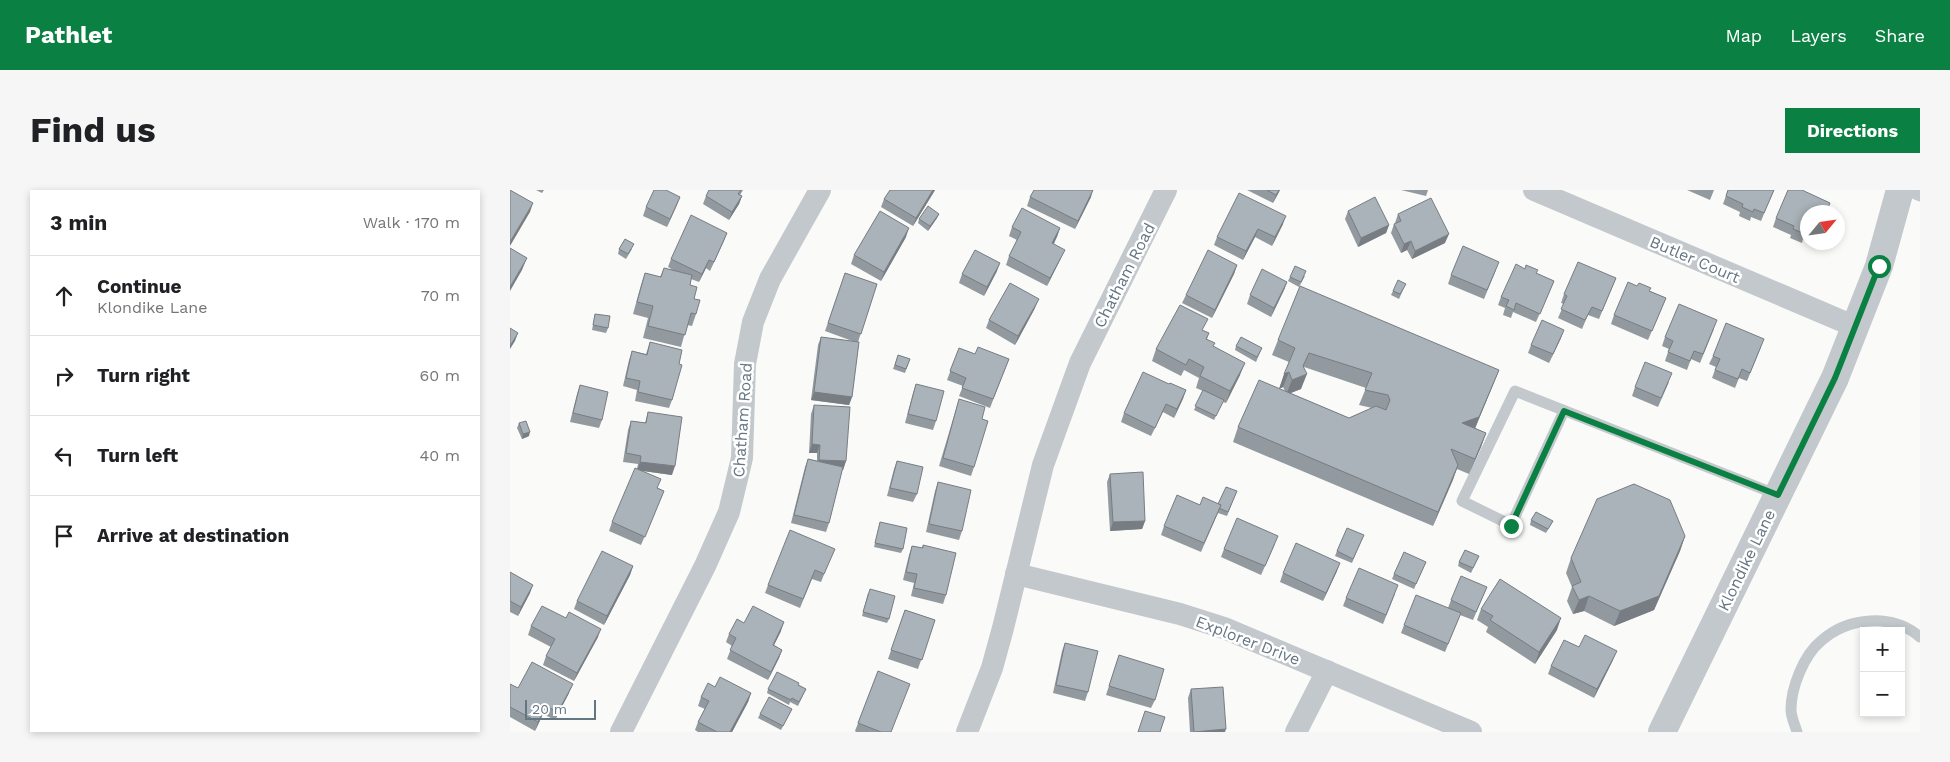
<!DOCTYPE html>
<meta charset="utf-8">
<style>
:root{--surface:#fff;--page:#f6f6f6;--text:#202124;--muted:#757577;--line:#e0e0e0;--accent:#0b8043}
body{margin:0;font-family:"Work Sans",sans-serif;background:var(--page);color:var(--text)}
.controls{position:absolute;right:15px;bottom:15px;display:grid;overflow:hidden;border-radius:0px;box-shadow:0 2px 8px #0003}
.controls button{width:45px;height:45px;display:grid;place-items:center;padding:0;border:0;border-bottom:1px solid var(--line);background:var(--surface);color:var(--text);font:25px sans-serif}
.compass{position:absolute;left:1290px;top:15px;width:45px;height:45px;border-radius:50%;background:var(--surface);box-shadow:0 2px 8px #0003;rotate:61deg}
.scale{position:absolute;left:15px;bottom:12px;width:71px;box-sizing:border-box;padding-left:5px;border:2px solid #657683;border-top:0;font-size:14px;line-height:18px;white-space:nowrap;color:#657683;-webkit-text-stroke:4px #fff;paint-order:stroke}
.stop{position:absolute;width:15px;height:15px;margin:-11px;border:4px solid #0b8043;border-radius:50%;background:#fff}
.stop.end{background:#0b8043;border-color:#fff;box-shadow:0 1px 5px #0008}
.list{margin:0;padding:0;list-style:none}
h2{display:flex;justify-content:space-between;align-items:center;height:65px;margin:0;padding:0 20px;font-size:21px}
h2 small{font-size:16px;font-weight:400;color:var(--muted)}
.list li{display:grid;grid-template-columns:32px 1fr auto;gap:15px;align-items:center;box-sizing:border-box;height:80px;padding:0 20px;border-top:1px solid var(--line)}
.list b{display:block;font-size:19px;white-space:nowrap}
.list p{margin:0;font-size:16px;white-space:nowrap;color:var(--muted)}
.list em{font-size:16px;font-style:normal;color:var(--muted)}
.icon{flex:none;width:28px;height:28px;fill:none;stroke:currentColor;stroke-width:2;stroke-linecap:round;stroke-linejoin:round}
.map{position:relative;flex:none;width:1410px;height:542px;overflow:hidden;border-radius:0px}
header{display:flex;align-items:center;gap:30px;box-sizing:border-box;height:70px;padding:0 25px;background:var(--accent);color:#fff}
header strong{font-size:24px}
nav{display:flex;gap:28px;margin-inline-start:auto;font-size:18px}
.intro{display:flex;align-items:center;justify-content:space-between;box-sizing:border-box;height:120px;padding:0 30px}
h1{margin:0;font-size:35px}
.button{padding:12px 22px;border-radius:0px;background:var(--accent);color:#fff;font-size:18px;font-weight:700}
main{display:flex;gap:30px;padding:0 30px}
aside{flex:1;background:var(--surface);border-radius:0px;box-shadow:0 2px 8px #0003}
.map>svg:first-child{display:block}
.lines{fill:none;stroke-linecap:round;stroke-linejoin:round}
.service{stroke:#c3c8cc;stroke-width:11}
.minor{stroke:#c3c8cc;stroke-width:22}
.tertiary{stroke:#c3c8cc;stroke-width:28}
.wall{fill:#929a9f;fill-rule:evenodd}
.shaded-wall{fill:#777d82}
.building{fill:#aab3b9;stroke:#777d82}
.route{stroke:#0b8043;stroke-width:6}
.labels{text-anchor:middle;stroke-width:5;stroke-linejoin:round;paint-order:stroke}
.street-label{font-size:16px;fill:#657683;stroke:#fff}
</style>
<header>
<strong>Pathlet</strong>
<nav><a>Map</a><a>Layers</a><a>Share</a></nav>
</header>
<div class="intro"><h1>Find us</h1><a class="button">Directions</a></div>
<main>
<aside>
<h2>3 min<small>Walk · 170 m</small></h2>
<ul class="list">
<li><svg class="icon" aria-label="ahead" viewBox="0 0 24 24"><path d="M12 20V5M6 11l6-6 6 6"/></svg><div><b>Continue</b><p>Klondike Lane</p></div><em>70 m</em></li>
<li><svg class="icon" aria-label="right" viewBox="0 0 24 24"><path d="M7 20v-9h11M14 6l5 5-5 5"/></svg><div><b>Turn right</b></div><em>60 m</em></li>
<li><svg class="icon" aria-label="left" viewBox="0 0 24 24"><path d="M17 20v-9H6M10 6l-5 5 5 5"/></svg><div><b>Turn left</b></div><em>40 m</em></li>
<li><svg class="icon" aria-label="arrive" viewBox="0 0 24 24"><path d="M6 21V4h12l-3 4 3 4H6"/></svg><div><b>Arrive at destination</b></div></li>
</ul>
</aside>
<div class="map">
<svg width="1410" height="542" viewBox="0 0 1410 542">
<rect width="100%" height="100%" fill="#fafaf8"/>
<g class="lines">
<g class="service">
<polyline points="1396,0 1410,6"/>
<polyline points="1054,221 1001,335 952,311 1005,201 1268,305"/>
<path d="M 1287,542 C 1285,535 1281,527 1281,520 C 1281,497 1294,465 1311,451 C 1338,427 1382,423 1410,447"/>
</g>
<g class="minor">
<polyline points="1024,0 1346,137"/>
<polyline points="506,384 670,424 714,438 961,542"/>
<polyline points="111,542 195,376 219,322 232,268 235,174 243,132 260,89 310,0"/>
<polyline points="457,542 482,478 493,438 533,275 570,173 656,0"/>
<polyline points="786,542 817,481"/>
</g>
<polyline class="tertiary" points="1152,542 1325,188 1369,76 1390,0"/>
</g>
<g class="wall">
<polygon points="26,0 34,0 32,3"/>
<polygon points="199,0 233,0 230,5 232,6 229,14 219,30 193,14 196,6"/>
<polygon points="425,0 403,36 371,17 374,9"/>
<polygon points="737,0 770,0 763,13"/>
<polygon points="891,0 918,0 916,6"/>
<polygon points="1177,0 1204,0 1200,10"/>
<polygon points="1218,0 1264,0 1251,31 1241,27 1240,31 1229,26 1230,22 1213,14"/>
<polygon points="170,7 157,37 133,26 136,17"/>
<polygon points="520,7 581,7 565,39 517,16"/>
<polygon points="838,21 879,35 876,43 848,57 835,29"/>
<polygon points="1298,22 1298,51 1293,49 1292,53 1280,48 1281,45 1263,37 1266,28"/>
<polygon points="429,24 427,28 418,41 408,33 409,29"/>
<polygon points="888,24 935,53 902,69 897,60 891,63 881,43 884,34 886,34 885,33"/>
<polygon points="773,34 762,56 745,47 733,70 704,55 707,47"/>
<polygon points="502,37 550,38 544,54 551,68 537,96 496,75 499,66 507,50 499,46"/>
<polygon points="217,43 214,51 200,81 196,78 189,92 181,89 180,95 184,109 186,124 182,136 177,135 171,157 133,148 138,128 123,124 131,95 135,83 150,87 154,78 163,80 158,77 161,69"/>
<polygon points="396,47 371,91 341,74 344,65"/>
<polygon points="109,59 122,59 116,69 108,64"/>
<polygon points="727,75 724,84 702,128 672,113 676,105"/>
<polygon points="986,80 974,109 938,94 941,85"/>
<polygon points="487,81 474,106 449,93 452,84"/>
<polygon points="335,83 367,94 348,152 342,207 339,215 301,210 308,155 311,147 345,152 315,141"/>
<polygon points="1027,84 1044,91 1026,132 1003,122 1001,128 993,125 995,118 988,115 991,107"/>
<polygon points="795,86 789,97 778,91 780,87"/>
<polygon points="1106,88 1089,129 1078,125 1072,139 1048,128 1054,114 1051,113 1054,104"/>
<polygon points="777,92 774,100 761,127 737,114 740,105"/>
<polygon points="894,98 889,109 881,105 883,101"/>
<polygon points="1140,101 1156,108 1138,150 1101,134 1104,125"/>
<polygon points="525,118 505,155 476,138 479,130"/>
<polygon points="85,124 98,138 96,143 82,140"/>
<polygon points="1204,139 1190,173 1181,169 1177,180 1155,171 1159,159 1152,156 1155,147"/>
<polygon points="694,141 699,143 697,149 730,185 716,213 713,212 704,230 684,220 693,201 686,198 689,188 674,180 671,186 642,171 646,159"/>
<polygon points="1051,148 1039,173 1018,163 1021,155"/>
<path d="M 768,150 L 989,180 L 965,238 L 976,243 L 971,257 L 959,284 L 947,279 L 923,336 L 723,252 L 728,237 L 769,199 L 779,172 L 762,165 ZM 794,177 L 856,198 L 849,215 L 862,218 L 839,228 L 780,203 L 791,199 ZM 773,197 L 775,201 L 769,199 Z"/>
<polygon points="140,152 169,174 162,210 159,218 125,211 127,200 113,196 119,170 122,161 136,164"/>
<polygon points="726,156 752,158 746,172 725,160"/>
<polygon points="1251,157 1237,191 1229,188 1225,198 1202,188 1206,177 1199,174 1203,166"/>
<polygon points="449,158 465,164 499,169 480,218 449,206 453,196 437,190"/>
<polygon points="388,165 400,169 395,183 383,179"/>
<polygon points="1159,192 1148,217 1122,206 1125,197"/>
<polygon points="406,194 426,231 423,240 395,233 403,203"/>
<polygon points="659,194 676,200 664,228 653,222 641,246 611,232 614,223"/>
<polygon points="70,195 92,230 89,238 60,232 67,204"/>
<polygon points="449,209 472,229 464,277 461,286 429,276"/>
<polygon points="304,215 336,271 333,280 332,280 319,333 316,342 281,333 295,277 298,269 307,271 307,263 299,263 301,224"/>
<polygon points="138,222 162,285 132,281 148,298 154,301 131,355 99,341 102,332 127,279 128,274 113,272 118,240 121,231 135,233"/>
<polygon points="9,233 19,246 12,249 7,238"/>
<polygon points="387,271 407,304 403,312 377,306 384,279"/>
<polygon points="600,284 635,331 632,339 600,341 597,292"/>
<polygon points="428,292 452,341 449,350 416,342 425,301"/>
<polygon points="727,301 717,326 708,323 691,362 651,345 654,336 690,315 708,314"/>
<polygon points="1021,330 1043,331 1036,343 1020,335"/>
<polygon points="370,332 393,359 391,363 364,357"/>
<polygon points="1175,346 1170,361 1144,420 1104,436 1074,421 1063,424 1057,411 1062,397 1056,383 1061,368"/>
<polygon points="852,349 842,373 825,366 827,361"/>
<polygon points="765,354 751,385 711,367 714,359"/>
<polygon points="413,355 436,405 433,414 401,406 404,393 393,390 399,365 402,356 412,358"/>
<polygon points="969,366 961,383 948,376 949,372"/>
<polygon points="321,367 311,392 302,389 290,418 255,403 258,395"/>
<polygon points="916,372 904,399 882,389 884,384"/>
<polygon points="123,376 120,385 94,435 64,419 67,411"/>
<polygon points="827,381 813,411 770,392 773,383"/>
<polygon points="0,382 20,403 8,426 0,422"/>
<polygon points="977,397 963,430 950,425 935,462 891,443 894,435 938,418 941,410"/>
<polygon points="358,403 379,429 377,433 352,426"/>
<polygon points="885,404 873,434 833,416 836,408"/>
<polygon points="971,419 1047,440 1025,474 976,442 978,437 967,430"/>
<polygon points="395,420 425,430 408,479 378,469"/>
<polygon points="56,428 88,447 64,491 33,475 36,466 41,457 18,445 21,436"/>
<polygon points="271,441 264,455 272,460 269,468 258,490 217,469 222,456 216,452 219,444"/>
<polygon points="555,453 578,502 575,511 543,503 552,461"/>
<polygon points="609,465 645,510 641,518 596,505"/>
<polygon points="1103,470 1084,508 1038,484 1041,476"/>
<polygon points="368,481 381,542 346,542 345,541"/>
<polygon points="0,494 8,498 59,503 45,530 33,524 25,541 0,527"/>
<polygon points="289,495 296,499 288,516 280,512 279,515 257,503 258,499"/>
<polygon points="205,497 241,503 238,512 222,542 188,542 185,540 188,532 195,519 188,516 191,507"/>
<polygon points="681,499 715,542 680,542 678,508"/>
<polygon points="282,519 271,540 248,528 250,524"/>
</g>
<g class="shaded-wall">
<polygon points="423,0 425,0 403,36 406,28"/>
<polygon points="583,0 581,7 565,39 568,31"/>
<polygon points="769,0 770,0 763,13 766,5"/>
<polygon points="232,6 229,14 219,30 222,22"/>
<polygon points="170,7 167,15 157,37 160,29"/>
<polygon points="23,13 20,22 0,56 0,52"/>
<polygon points="429,24 427,28 418,41 420,36"/>
<polygon points="776,26 773,34 762,56 765,47"/>
<polygon points="879,35 876,43 848,57 851,48"/>
<polygon points="399,38 396,47 371,91 374,82"/>
<polygon points="550,38 547,47 539,62 542,53"/>
<polygon points="748,39 745,47 733,70 736,61"/>
<polygon points="939,44 935,53 902,69 905,61"/>
<polygon points="901,51 897,60 891,63 894,54"/>
<polygon points="555,60 537,96 540,88"/>
<polygon points="17,68 12,80 0,101 0,97"/>
<polygon points="199,70 196,78 189,92 192,84"/>
<polygon points="490,73 487,81 474,106 477,97"/>
<polygon points="727,75 724,84 702,128 705,120"/>
<polygon points="777,92 774,100 761,127 764,118"/>
<polygon points="529,109 525,118 505,155 508,146"/>
<polygon points="1054,140 1051,148 1039,173 1043,164"/>
<polygon points="8,143 5,151 0,159 0,156"/>
<polygon points="735,173 730,185 716,213 720,201"/>
<polygon points="989,180 983,195 964,241 952,233"/>
<polygon points="779,182 773,197 769,199 774,184"/>
<polygon points="797,184 791,199 776,205 782,190"/>
<polygon points="676,200 673,209 664,228 667,219"/>
<polygon points="304,202 342,207 339,215 301,210"/>
<polygon points="20,242 19,246 12,249 13,244"/>
<polygon points="976,243 971,257 959,284 965,269"/>
<polygon points="302,254 310,255 307,263 299,263"/>
<polygon points="309,270 336,271 333,280 306,278"/>
<polygon points="130,272 165,276 162,285 127,280"/>
<polygon points="948,275 943,290 923,336 928,322"/>
<polygon points="635,331 632,339 600,341 603,332"/>
<polygon points="1175,346 1170,361 1144,420 1104,436 1110,421"/>
<polygon points="830,373 827,381 813,411 816,403"/>
<polygon points="123,376 120,385 94,435 97,426"/>
<polygon points="23,395 20,403 8,426 11,417"/>
<polygon points="1079,406 1074,421 1063,424 1069,410"/>
<polygon points="1051,428 1047,440 1025,474 1029,462"/>
<polygon points="274,432 271,441 260,463 263,455"/>
<polygon points="91,439 88,447 64,491 67,483"/>
<polygon points="272,460 269,468 258,490 261,482"/>
<polygon points="1107,461 1103,470 1084,508 1087,499"/>
<polygon points="63,494 59,503 45,530 48,522"/>
<polygon points="241,503 238,512 222,542 220,542"/>
<polygon points="36,516 33,524 25,541 28,532"/>
<polygon points="716,539 715,542 684,542"/>
</g>
<g class="building">
<polygon points="0,0 23,13 0,52"/>
<polygon points="144,0 156,0 170,7 160,29 136,17"/>
<polygon points="199,0 231,0 228,4 232,6 222,22 196,6"/>
<polygon points="380,0 423,0 406,28 374,9"/>
<polygon points="524,0 583,0 568,31 520,7"/>
<polygon points="757,0 769,0 766,5"/>
<polygon points="1218,0 1264,0 1254,23 1244,19 1243,22 1232,17 1233,14 1216,6"/>
<polygon points="1278,0 1292,0 1320,13 1316,22 1298,22 1298,41 1297,41 1295,44 1283,39 1284,36 1266,28"/>
<polygon points="729,3 776,26 765,47 748,39 736,61 707,47"/>
<polygon points="865,7 879,35 851,48 838,21"/>
<polygon points="921,8 939,44 905,61 901,51 894,54 884,34 891,31 888,24"/>
<polygon points="418,16 429,24 420,36 409,29"/>
<polygon points="512,18 550,38 542,53 555,60 540,88 499,66 511,42 502,37"/>
<polygon points="370,21 399,38 374,82 344,65"/>
<polygon points="181,25 217,43 204,72 199,70 192,84 161,69"/>
<polygon points="115,49 124,54 118,64 109,59"/>
<polygon points="953,56 989,72 977,100 941,85"/>
<polygon points="0,58 17,68 0,97"/>
<polygon points="465,60 490,73 477,97 452,84"/>
<polygon points="698,60 727,75 705,120 676,105"/>
<polygon points="1068,72 1106,88 1092,121 1082,117 1075,130 1051,119 1057,106 1054,104"/>
<polygon points="1006,74 1015,79 1016,75 1028,80 1026,83 1044,91 1030,124 1006,113 1004,120 996,116 999,110 991,107"/>
<polygon points="785,76 796,81 791,92 780,87"/>
<polygon points="154,78 182,85 180,95 187,97 184,109 190,110 186,124 181,123 175,145 138,136 143,116 127,112 135,83 151,87"/>
<polygon points="752,79 777,92 764,118 740,105"/>
<polygon points="335,83 367,94 351,144 318,133"/>
<polygon points="888,90 896,94 890,104 883,101"/>
<polygon points="1118,92 1127,96 1129,93 1141,98 1139,101 1156,108 1142,141 1104,125"/>
<polygon points="500,93 529,109 508,146 479,130"/>
<polygon points="790,96 989,180 969,227 952,233 976,243 965,269 941,259 948,275 928,322 728,237 749,190 839,228 866,216 876,220 880,210 878,205 855,200 862,183 799,163 793,176 797,184 782,190 779,182 774,184 785,158 768,150"/>
<polygon points="1169,114 1207,130 1193,164 1184,161 1180,171 1158,162 1163,151 1155,147"/>
<polygon points="670,115 698,129 692,140 699,143 696,149 705,153 703,156 735,173 720,201 690,186 694,177 679,169 676,175 646,159"/>
<polygon points="85,124 100,126 98,138 83,135"/>
<polygon points="1032,130 1054,140 1043,164 1021,155"/>
<polygon points="1216,133 1254,149 1240,183 1232,179 1228,189 1205,180 1210,169 1203,166"/>
<polygon points="0,138 8,143 0,156"/>
<polygon points="311,147 349,152 342,207 304,202"/>
<polygon points="731,147 752,158 747,167 726,156"/>
<polygon points="140,152 172,160 169,174 172,175 162,210 128,202 130,191 116,188 122,161 137,165"/>
<polygon points="468,157 499,169 483,209 452,198 456,188 440,181 449,158 465,164"/>
<polygon points="388,165 400,169 396,179 385,175"/>
<polygon points="1135,172 1162,183 1151,208 1125,197"/>
<polygon points="633,182 659,194 660,193 676,200 667,219 656,214 645,238 614,223"/>
<polygon points="406,194 434,201 426,231 398,224"/>
<polygon points="70,195 98,202 92,230 63,223"/>
<polygon points="693,200 714,210 706,226 685,216"/>
<polygon points="449,209 475,217 472,229 478,231 464,277 433,268"/>
<polygon points="304,215 340,217 336,271 309,270 310,255 302,254"/>
<polygon points="138,222 172,227 165,276 130,272 131,266 116,263 121,231 136,233"/>
<polygon points="16,231 20,242 13,244 9,233"/>
<polygon points="298,269 333,277 319,333 284,325"/>
<polygon points="387,271 413,277 407,304 380,298"/>
<polygon points="125,278 151,289 147,298 154,301 135,347 102,332"/>
<polygon points="633,282 635,331 603,332 600,284"/>
<polygon points="428,292 461,300 452,341 419,334"/>
<polygon points="1124,294 1160,310 1175,346 1149,406 1110,421 1079,406 1069,410 1062,396 1071,392 1061,368 1087,309"/>
<polygon points="716,297 727,301 718,322 709,318 711,315 708,314"/>
<polygon points="667,305 690,315 693,307 711,315 694,353 654,336"/>
<polygon points="1026,322 1043,331 1038,339 1021,330"/>
<polygon points="727,328 768,346 755,376 714,359"/>
<polygon points="370,332 397,338 393,359 365,353"/>
<polygon points="837,338 854,345 843,369 827,361"/>
<polygon points="280,340 325,359 314,384 305,380 293,409 258,395"/>
<polygon points="786,353 830,373 816,403 773,383"/>
<polygon points="413,355 446,363 436,405 404,398 407,384 396,382 402,356 413,358"/>
<polygon points="955,360 969,366 963,378 949,372"/>
<polygon points="92,361 123,376 97,426 67,411"/>
<polygon points="894,362 916,372 906,394 884,384"/>
<polygon points="849,378 888,395 876,425 836,408"/>
<polygon points="0,382 23,395 11,417 0,411"/>
<polygon points="951,386 977,397 966,422 941,410"/>
<polygon points="990,389 1051,428 1029,462 980,430 983,426 971,419"/>
<polygon points="360,399 385,406 379,429 353,422"/>
<polygon points="906,405 951,423 938,454 894,435"/>
<polygon points="32,416 56,428 59,422 91,439 67,483 36,466 45,449 21,436"/>
<polygon points="243,416 274,432 263,455 272,460 261,482 220,460 226,448 219,444 227,429 234,433"/>
<polygon points="395,420 425,430 412,470 381,460"/>
<polygon points="1075,445 1107,461 1087,499 1041,476 1054,450 1069,457"/>
<polygon points="555,453 588,461 578,502 546,495"/>
<polygon points="609,465 654,479 645,510 599,496"/>
<polygon points="22,472 63,494 48,522 36,516 28,532 0,517 0,494 8,498"/>
<polygon points="368,481 400,494 381,542 371,542 348,533"/>
<polygon points="267,482 289,493 288,495 296,499 289,512 282,508 281,510 258,499"/>
<polygon points="210,487 241,503 220,542 207,542 188,532 199,511 191,507 198,493 205,497"/>
<polygon points="713,497 716,539 684,542 681,499"/>
<polygon points="259,507 282,519 273,536 250,524"/>
<polygon points="635,521 655,527 650,542 628,542"/>
</g>
<g class="lines">
<polyline class="route" points="1001,336 1054,221 1268,305 1325,188 1369,76"/>
</g>
<g class="labels">
<g class="street-label">
<text transform="translate(1185 69) rotate(23)" y="6">Butler Court</text>
<text transform="translate(614 85) rotate(-63)" y="6">Chatham Road</text>
<text transform="translate(232 230) rotate(-86)" y="6">Chatham Road</text>
<text transform="translate(1236 370) rotate(-64)" y="6">Klondike Lane</text>
<text transform="translate(738 450) rotate(21)" y="6">Explorer Drive</text>
</g>
</g>
</svg>
<div class="controls">
<button>+</button>
<button>−</button>
</div>
<svg class="compass" viewBox="-18 -18 36 36"><path d="M0-13l5 13h-10z" fill="#e53935"/><path d="M0 13l5-13h-10z" fill="#757577"/></svg>
<div class="scale">20 m</div>
<div class="stop" style="left:1369px;top:76px"></div>
<div class="stop end" style="left:1001px;top:336px"></div>
</div>
</main>
